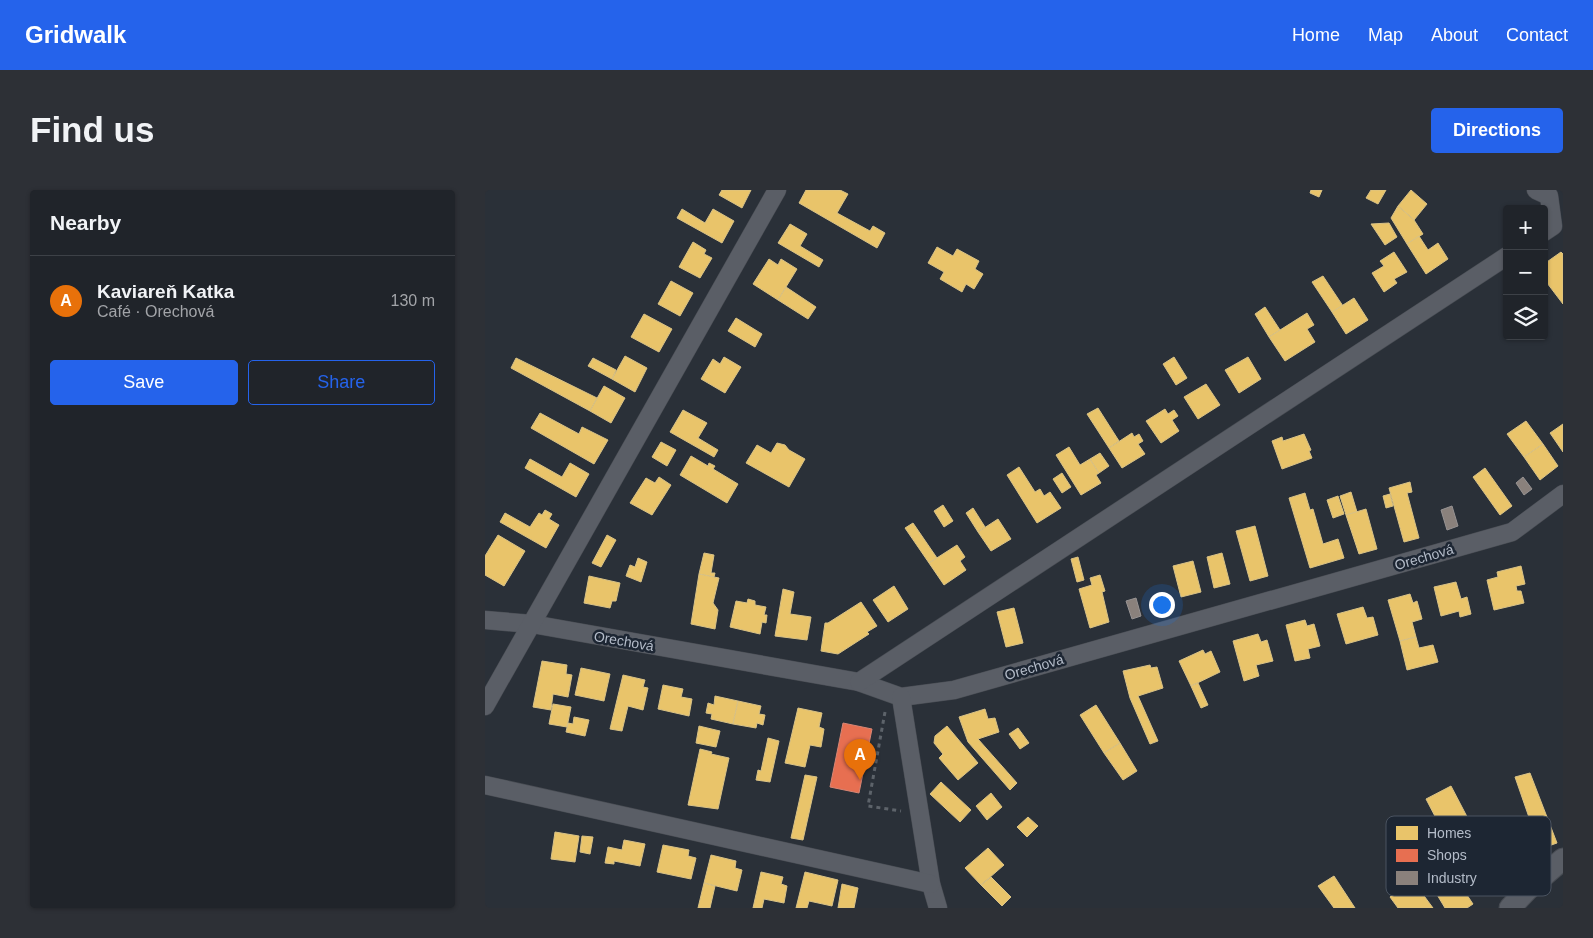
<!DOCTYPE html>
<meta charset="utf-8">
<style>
:root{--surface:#20242a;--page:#2d3036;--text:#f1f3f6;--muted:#a2a4a8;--line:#3d4147;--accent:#2563eb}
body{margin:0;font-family:Arial,sans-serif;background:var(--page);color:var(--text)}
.controls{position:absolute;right:15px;top:15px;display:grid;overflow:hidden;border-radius:5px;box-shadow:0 1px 4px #0004}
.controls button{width:45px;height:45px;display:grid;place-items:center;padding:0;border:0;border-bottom:1px solid var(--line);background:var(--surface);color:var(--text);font:25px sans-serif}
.you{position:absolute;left:676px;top:414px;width:18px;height:18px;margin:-12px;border:4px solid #fff;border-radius:50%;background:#1a73e8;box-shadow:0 0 0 8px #1a73e833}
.badge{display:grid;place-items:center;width:32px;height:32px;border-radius:50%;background:var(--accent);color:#fff;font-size:16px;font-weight:700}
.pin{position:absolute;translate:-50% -41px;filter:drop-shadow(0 1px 2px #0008)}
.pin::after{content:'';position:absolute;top:26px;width:18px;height:15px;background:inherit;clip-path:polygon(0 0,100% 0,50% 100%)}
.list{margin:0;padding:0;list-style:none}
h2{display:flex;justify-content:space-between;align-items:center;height:65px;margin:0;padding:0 20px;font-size:21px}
h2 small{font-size:16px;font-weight:400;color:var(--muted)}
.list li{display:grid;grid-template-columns:32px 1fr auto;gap:15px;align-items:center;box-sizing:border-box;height:90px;padding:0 20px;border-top:1px solid var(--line)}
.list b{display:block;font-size:19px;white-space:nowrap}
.list p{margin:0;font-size:16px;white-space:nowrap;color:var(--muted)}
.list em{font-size:16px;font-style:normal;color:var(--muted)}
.actions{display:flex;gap:10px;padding:15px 20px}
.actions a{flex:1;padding:11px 0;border:1px solid var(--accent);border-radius:5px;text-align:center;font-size:18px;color:var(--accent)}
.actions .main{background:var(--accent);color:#fff}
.icon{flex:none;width:28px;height:28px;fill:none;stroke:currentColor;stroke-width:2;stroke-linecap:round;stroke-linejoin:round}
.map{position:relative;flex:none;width:1078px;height:718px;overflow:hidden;border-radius:5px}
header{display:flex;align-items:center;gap:30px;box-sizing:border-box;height:70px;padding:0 25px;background:var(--accent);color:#fff}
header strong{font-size:24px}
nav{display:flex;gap:28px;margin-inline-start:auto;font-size:18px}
.intro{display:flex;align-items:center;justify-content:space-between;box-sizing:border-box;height:120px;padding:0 30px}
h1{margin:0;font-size:35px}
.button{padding:12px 22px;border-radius:5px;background:var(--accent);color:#fff;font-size:18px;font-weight:700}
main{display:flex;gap:30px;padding:0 30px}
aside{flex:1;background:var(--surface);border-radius:5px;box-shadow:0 1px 4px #0004}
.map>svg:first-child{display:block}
.homes{fill:#e9c46a;stroke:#d9c286}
.shops{fill:#e76f51;stroke:#d88675}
.industry{fill:#8a817c;stroke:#979393}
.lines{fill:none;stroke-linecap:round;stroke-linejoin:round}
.minor-casing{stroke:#484c53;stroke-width:19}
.tertiary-casing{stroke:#484c53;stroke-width:23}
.path{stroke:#5d636a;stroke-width:3;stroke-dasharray:4 4;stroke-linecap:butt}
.minor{stroke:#5a5e66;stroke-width:18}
.tertiary{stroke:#5a5e66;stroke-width:21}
.labels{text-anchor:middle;stroke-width:5;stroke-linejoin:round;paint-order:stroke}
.street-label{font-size:14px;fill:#b4bcc9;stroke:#1d2633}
.key{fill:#1d2633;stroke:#4a5360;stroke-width:1}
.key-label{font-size:14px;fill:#b4bcc9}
</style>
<header>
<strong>Gridwalk</strong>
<nav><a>Home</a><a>Map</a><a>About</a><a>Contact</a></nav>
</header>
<div class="intro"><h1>Find us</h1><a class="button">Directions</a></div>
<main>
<aside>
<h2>Nearby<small></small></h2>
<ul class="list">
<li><span class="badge" style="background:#e8710a">A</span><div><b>Kaviareň Katka</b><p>Café · Orechová</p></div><em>130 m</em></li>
</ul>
<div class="actions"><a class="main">Save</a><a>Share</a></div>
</aside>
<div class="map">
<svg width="1078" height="718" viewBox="0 0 1078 718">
<rect width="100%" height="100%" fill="#2a3038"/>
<g class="homes">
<polygon points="237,0 266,0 257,18 234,5"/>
<polygon points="321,0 355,0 363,4 352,23 385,41 388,36 400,43 392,58 314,13"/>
<polygon points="826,0 837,0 834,7 825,3"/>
<polygon points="886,0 901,0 893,14 881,8"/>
<polygon points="926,0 942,14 929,30 913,16"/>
<polygon points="913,16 929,30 938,44 922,54 906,28"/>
<polygon points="197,19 220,33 228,19 249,31 237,53 192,28"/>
<polygon points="904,33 912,47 900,55 886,34"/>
<polygon points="305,34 322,44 315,56 338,70 334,77 293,53"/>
<polygon points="934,46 943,60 953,53 963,69 941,84 922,54"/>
<polygon points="208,52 221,60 219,64 227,68 215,88 194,77"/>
<polygon points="452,57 468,66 472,59 494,71 490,79 498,84 489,99 481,94 477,102 455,89 459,82 443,73"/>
<polygon points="909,62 922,82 909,89 912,93 899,102 887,83 899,76 895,71"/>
<polygon points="1076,62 1078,64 1078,114 1059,89 1059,74"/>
<polygon points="284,69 293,75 296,69 312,79 293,110 268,94"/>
<polygon points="838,86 858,116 847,122 827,92"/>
<polygon points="186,91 208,103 195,126 173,114"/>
<polygon points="301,97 331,117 323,129 293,110"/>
<polygon points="869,108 883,130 861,144 847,122"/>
<polygon points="780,117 795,140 784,147 770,124"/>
<polygon points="822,123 829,135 822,139 830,152 800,171 784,147"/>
<polygon points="159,124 187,139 174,162 146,147"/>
<polygon points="251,128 277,144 270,157 243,141"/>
<polygon points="140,166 162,178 150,202 127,189"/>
<polygon points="239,167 256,177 240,203 216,189 228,169 235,174"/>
<polygon points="689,167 702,188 691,195 678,174"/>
<polygon points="763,167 776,189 754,203 740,180"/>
<polygon points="31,168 112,208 105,221 26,178"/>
<polygon points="108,168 131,180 127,189 103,176"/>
<polygon points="721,194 735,215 713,229 699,207"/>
<polygon points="119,196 140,208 126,233 105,221"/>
<polygon points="613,218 634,251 624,258 602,224"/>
<polygon points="680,219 683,224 689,220 693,226 687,230 694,241 676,253 661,231"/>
<polygon points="198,220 222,233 213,248 233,260 229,267 185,242"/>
<polygon points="55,223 94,244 97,237 123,250 109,274 46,238"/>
<polygon points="1041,231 1058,254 1039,267 1022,244"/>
<polygon points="1078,234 1078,262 1065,243"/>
<polygon points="647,243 649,247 654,244 658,251 653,254 660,264 637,278 624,258"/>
<polygon points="819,244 826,260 824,261 827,268 797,279 787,251 797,247 798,251"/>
<polygon points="176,252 191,260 182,276 167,267"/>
<polygon points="292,253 300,255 304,260 320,269 304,297 261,273 272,255 286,263"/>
<polygon points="1058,254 1073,276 1055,290 1039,267"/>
<polygon points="584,257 595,275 605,269 614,283 611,285 616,293 596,305 571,265"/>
<polygon points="615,263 624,276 614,283 605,269"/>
<polygon points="206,266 223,276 224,273 230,276 228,279 253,294 242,313 195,285"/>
<polygon points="45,269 77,287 85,273 104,284 91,307 40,278"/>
<polygon points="534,277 550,302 555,299 559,306 565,302 576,318 552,333 522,285"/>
<polygon points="1000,278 1027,316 1015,325 988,287"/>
<polygon points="577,283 586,297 577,303 568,289"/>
<polygon points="174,287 186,295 167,325 145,313 161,288 170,293"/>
<polygon points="925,292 927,302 922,303 934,348 919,352 904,298"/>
<polygon points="866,302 872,322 861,325 855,306"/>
<polygon points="820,303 825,320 828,319 838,354 853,349 859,368 825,378 804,308"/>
<polygon points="905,304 908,316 901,318 898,306"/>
<polygon points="853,306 859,324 848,328 842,310"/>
<polygon points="458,315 468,331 459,337 449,321"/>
<polygon points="488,318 500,337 493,342 481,323"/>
<polygon points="881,319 892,359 874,364 861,325"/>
<polygon points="60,320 67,324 64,329 74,335 61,358 15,332 20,323 45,337 54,323 57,325"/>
<polygon points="513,329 526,349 506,361 493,342"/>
<polygon points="428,333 452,368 444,373 420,338"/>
<polygon points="770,336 783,386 765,391 751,341"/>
<polygon points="13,345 40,361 19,396 0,385 0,366"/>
<polygon points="122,345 131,350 116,377 107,373"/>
<polygon points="472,355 480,367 475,371 481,380 459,395 444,373"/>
<polygon points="219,363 229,365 226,383 230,383 229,387 214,384"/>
<polygon points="737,363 745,394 729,398 722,367"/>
<polygon points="593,367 599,390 592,392 586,369"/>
<polygon points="153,368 162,372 156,392 141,386 145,375 150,377"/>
<polygon points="708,371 716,402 696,407 688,376"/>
<polygon points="1036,376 1040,394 1031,396 1032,401 1036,401 1039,413 1009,420 1002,390 1013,387 1012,382"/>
<polygon points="214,384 234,388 228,413 233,420 230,439 206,434"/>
<polygon points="615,385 620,401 617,402 624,432 605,438 594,399 607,395 605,388"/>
<polygon points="104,386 135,393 131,411 127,411 125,418 99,413"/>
<polygon points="971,392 976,409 982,407 986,424 975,427 974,421 956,426 949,397"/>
<polygon points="409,396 423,419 403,432 388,410"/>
<polygon points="298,399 309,402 305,424 326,427 322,450 290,446"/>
<polygon points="925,404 928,413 932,411 937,429 927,432 931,447 915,451 903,410"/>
<polygon points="263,409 270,411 270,415 281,417 279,425 282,425 281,433 277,432 275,444 245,437 251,411 262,413"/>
<polygon points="376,412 392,436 382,442 384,444 353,464 336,461 340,433 343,433"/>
<polygon points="878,417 882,428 888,427 893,445 861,454 852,424"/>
<polygon points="529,418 538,453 521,457 512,422"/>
<polygon points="820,430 822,436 829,434 835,456 823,459 825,468 810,471 801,435"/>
<polygon points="773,444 776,452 782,450 788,471 771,475 774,486 759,491 748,451"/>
<polygon points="931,447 934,458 948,455 953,472 922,480 915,451"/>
<polygon points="718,460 720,464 726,461 735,482 706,496 694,471"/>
<polygon points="57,471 82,475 81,484 87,485 83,507 68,504 66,520 48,517"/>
<polygon points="665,475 666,478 672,477 678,498 653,506 673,551 665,554 645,508 638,481"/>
<polygon points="96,478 125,484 119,511 90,505"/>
<polygon points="138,485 160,490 158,497 163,498 158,520 143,516 137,541 125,539"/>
<polygon points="713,493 723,515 716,518 706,496"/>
<polygon points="178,495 198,499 196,507 207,509 204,526 173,519"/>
<polygon points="230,506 253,511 248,534 226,529 227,524 221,523 223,513 229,515"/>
<polygon points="253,511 276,516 274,524 280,525 278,535 272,533 271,538 248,534"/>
<polygon points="68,514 86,517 82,537 64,534"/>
<polygon points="611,515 635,553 619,563 595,525"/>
<polygon points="313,518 337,523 334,537 339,539 336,557 325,555 320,577 300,573"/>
<polygon points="500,519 503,529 510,528 514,542 493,549 532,593 525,600 483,552 474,527"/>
<polygon points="89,527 104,530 100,546 81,542 83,533 88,534"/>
<polygon points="214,536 235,541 231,557 211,553"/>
<polygon points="462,536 493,573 473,590 454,568 458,564 449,553 450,546"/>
<polygon points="533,538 544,553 535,559 524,544"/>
<polygon points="283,548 294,551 285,592 271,590 273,580 276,581"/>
<polygon points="635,553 652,581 638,590 619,563"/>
<polygon points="215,559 227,562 226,564 244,568 233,619 203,615"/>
<polygon points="1045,583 1072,653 1055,659 1030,587"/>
<polygon points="320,585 332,587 318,650 306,648"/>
<polygon points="456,592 486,620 475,632 445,604"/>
<polygon points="966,596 990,642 965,655 941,609"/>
<polygon points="506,603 517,617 502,630 491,616"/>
<polygon points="543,627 553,636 542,647 532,637"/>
<polygon points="70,642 94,646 90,672 66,669"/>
<polygon points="97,646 108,647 105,664 95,662"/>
<polygon points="139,650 160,654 155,676 129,671 129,674 120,673 123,657 137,660"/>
<polygon points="178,655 204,660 203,666 211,668 206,689 172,682"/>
<polygon points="503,658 519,675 496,695 480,678"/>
<polygon points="226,665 251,671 250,678 257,680 252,701 219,693"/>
<polygon points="276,682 298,687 296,694 302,696 299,713 279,709 277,718 268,718"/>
<polygon points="320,682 353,690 347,716 324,711 322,718 311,718"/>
<polygon points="970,685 972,689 979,685 987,701 982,705 988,714 982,718 960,718 948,698"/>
<polygon points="849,686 870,718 849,718 833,696"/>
<polygon points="506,687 526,707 517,716 496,695"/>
<polygon points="219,693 230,696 225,718 213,718"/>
<polygon points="357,694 373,698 369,718 353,718"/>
<polygon points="920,696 926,705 934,699 948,718 913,718 905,707"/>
</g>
<polygon class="shops" points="358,533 387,539 374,603 345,597"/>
<g class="industry">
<polygon points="1038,287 1047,299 1039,305 1031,293"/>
<polygon points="967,316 973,336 962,340 956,320"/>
<polygon points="651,408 656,426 647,429 641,411"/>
</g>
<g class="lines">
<defs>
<g id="minor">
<polyline points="1051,0 1064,6 1068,36 1059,42"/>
<polyline points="0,430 47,434 374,492 416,507 469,500 1027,342 1078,304"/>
<polyline points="374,492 1022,66"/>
<polyline points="416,507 446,694 453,718"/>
<polyline points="0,516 292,0"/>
<polyline points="0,595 446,694"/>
</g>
<polyline id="tertiary" points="1025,718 1042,700 1078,669"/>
</defs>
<use href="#minor" class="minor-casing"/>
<use href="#tertiary" class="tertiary-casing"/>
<polyline class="path" points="400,522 383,616 416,621"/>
<use href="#minor" class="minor"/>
<use href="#tertiary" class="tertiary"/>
</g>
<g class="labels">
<g class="street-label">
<text transform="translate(939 367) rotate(-16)" y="5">Orechová</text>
<text transform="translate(139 451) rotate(10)" y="5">Orechová</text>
<text transform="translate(549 477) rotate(-16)" y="5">Orechová</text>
</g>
</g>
<rect x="901" y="626" width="165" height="80" rx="8" class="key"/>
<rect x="911" y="636" width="22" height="14" fill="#e9c46a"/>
<rect x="911" y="659" width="22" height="13" fill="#e76f51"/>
<rect x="911" y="681" width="22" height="14" fill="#8a817c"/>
<g class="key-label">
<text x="942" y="648">Homes</text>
<text x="942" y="670">Shops</text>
<text x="942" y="693">Industry</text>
</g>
</svg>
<div class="controls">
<button>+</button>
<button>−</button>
<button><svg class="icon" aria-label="layers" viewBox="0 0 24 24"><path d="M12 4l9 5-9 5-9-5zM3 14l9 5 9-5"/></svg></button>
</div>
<div class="you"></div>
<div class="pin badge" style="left:375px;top:590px;background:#e8710a">A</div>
</div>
</main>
